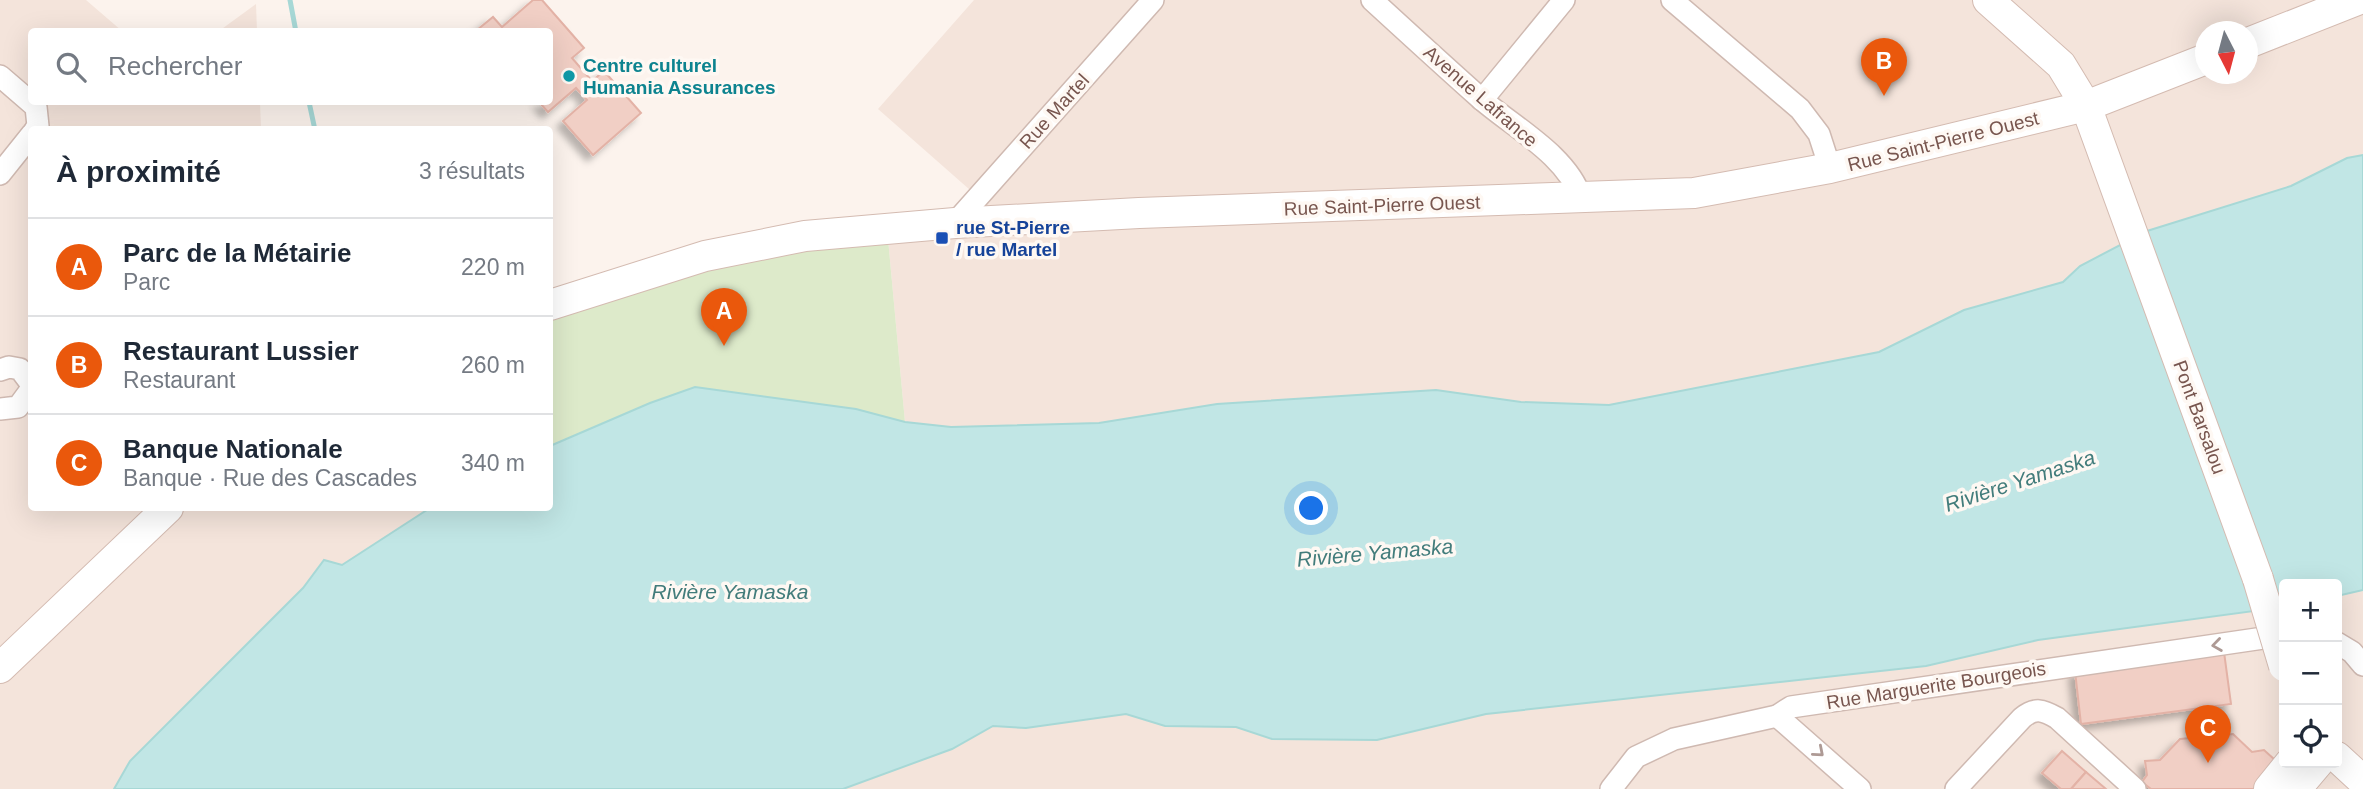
<!DOCTYPE html>
<html lang="fr">
<meta charset="utf-8">
<style>
:root{--surface:#fff;--page:#f6f6f7;--text:#1f2937;--muted:#747a83;--line:#e0e1e3;--accent:#ea580c}
body{margin:0;font-family:Arial,sans-serif;background:var(--page);color:var(--text)}
.controls{position:absolute;right:21px;bottom:21px;display:grid;overflow:hidden;border-radius:7px;box-shadow:0 7px 28px #0002}
.controls button{width:63px;height:63px;display:grid;place-items:center;padding:0;border:0;border-bottom:2px solid var(--line);background:var(--surface);color:var(--text);font:35px sans-serif}
.compass{position:absolute;left:2195px;top:21px;width:63px;height:63px;border-radius:50%;background:var(--surface);box-shadow:0 7px 28px #0002;rotate:174deg}
.you{position:absolute;left:1312px;top:509px;width:24px;height:24px;margin:-18px;border:5px solid #fff;border-radius:50%;background:#1a73e8;box-shadow:0 0 0 10px #1a73e833}
.badge{display:grid;place-items:center;width:46px;height:46px;border-radius:50%;background:var(--accent);color:#fff;font-size:23px;font-weight:700}
.pin{position:absolute;translate:-50% -58px;filter:drop-shadow(0 2px 4px #0008)}
.pin::after{content:'';position:absolute;top:37px;width:24px;height:21px;background:inherit;clip-path:polygon(0 0,100% 0,50% 100%)}
.list{margin:0;padding:0;list-style:none}
h2{display:flex;justify-content:space-between;align-items:center;height:91px;margin:0;padding:0 28px;font-size:30px}
h2 small{font-size:23px;font-weight:400;color:var(--muted)}
.list li{display:grid;grid-template-columns:46px 1fr auto;gap:21px;align-items:center;box-sizing:border-box;height:98px;padding:0 28px;border-top:2px solid var(--line)}
.list b{display:block;font-size:26px;white-space:nowrap}
.list p{margin:0;font-size:23px;white-space:nowrap;color:var(--muted)}
.list em{font-size:23px;font-style:normal;color:var(--muted)}
.icon{flex:none;width:38px;height:38px;fill:none;stroke:currentColor;stroke-width:2;stroke-linecap:round;stroke-linejoin:round}
.map{position:relative;flex:none;width:2363px;height:789px;overflow:hidden}
.search{position:absolute;background:var(--surface);box-shadow:0 7px 28px #0002;left:28px;top:28px;width:525px;height:77px;display:flex;align-items:center;gap:18px;box-sizing:border-box;padding:0 24px;border-radius:7px;color:var(--muted);font-size:26px}
.panel{position:absolute;background:var(--surface);box-shadow:0 7px 28px #0002;left:28px;top:126px;width:525px;height:385px;border-radius:7px}
.map>svg:first-child{display:block}
.residential{fill:#f4e4db;fill-rule:evenodd}
.green{fill:#ddeaca}
.water{fill:#c1e6e5;stroke:#a7d8d6;stroke-width:2}
.lines{fill:none;stroke-linecap:round;stroke-linejoin:round}
.stream{stroke:#a7d8d6;stroke-width:5}
.building{fill:#f1cfc5;stroke:#e3b2a6;stroke-width:2;filter:url(#shadow)}
.street-casing{stroke:#cfb9b1;stroke-width:24}
.secondary-casing{stroke:#d4bbb1;stroke-width:32}
.street{stroke:#fff;stroke-width:21}
.secondary{stroke:#fff;stroke-width:30}
.secondary-bridge-casing{stroke:#d4bbb1;stroke-width:32;stroke-linecap:butt}
.secondary-bridge{stroke:#fff;stroke-width:30}
.oneway{stroke:#ae9a95}
.culture-dot{fill:#0f9aa8;stroke:#fef8f3;stroke-width:2.5}
.transit-dot{fill:#1a4fb4;stroke:#fef8f3;stroke-width:2.5}
.labels{text-anchor:middle;stroke-width:7;stroke-linejoin:round;paint-order:stroke}
.culture-label{font-size:19px;font-weight:bold;fill:#0d838f;stroke:#fef8f3;text-anchor:start}
.street-label{font-size:19px;fill:#78564f;stroke:#fef8f3}
.transit-label{font-size:19px;font-weight:bold;fill:#164399;stroke:#fef8f3;text-anchor:start}
.water-label{font-size:21px;font-style:italic;fill:#427c7b;stroke:#fef8f3}
</style>
<div class="map">
<svg width="2363" height="789" viewBox="0 0 2363 789">
<defs>
<filter id="shadow"><feDropShadow dx="-6" dy="6" stdDeviation="3.5" flood-color="#0004"/></filter>
</defs>
<rect width="100%" height="100%" fill="#fcf3ed"/>
<g class="residential">
<polygon points="0,0 86,0 122,31 32,32 32,102 260,102 261,129 32,130 32,508 430,508 342,565 323,560 303,588 130,761 114,789 0,789"/>
<path d="M 974,0 L 2363,0 L 2363,155 L 2347,158 L 2291,186 L 2080,266 L 2063,282 L 1964,310 L 1879,352 L 1609,405 L 1521,402 L 1436,390 L 1217,404 L 1099,423 L 951,427 L 905,422 L 887,228 L 955,222 L 978,197 L 878,109 ZM 2206,32 L 2248,32 L 2248,74 L 2206,74 Z"/>
<polygon points="256,4 257,31 219,31"/>
<polygon points="2363,590 2363,789 843,789 952,749 993,726 1026,728 1126,714 1165,726 1236,727 1272,739 1377,740 1486,714 1926,666 2038,640 2284,607 2284,763 2337,763 2337,596"/>
</g>
<polygon class="green" points="887,228 905,422 856,409 695,387 550,449 550,305"/>
<polygon class="water" points="2363,155 2363,590 2337,596 2337,584 2284,584 2284,607 2038,640 1926,666 1486,714 1377,740 1272,739 1236,727 1165,726 1126,714 1026,728 993,726 952,749 843,789 114,789 130,761 303,588 324,560 342,565 430,508 550,508 550,446 650,403 695,387 856,409 905,422 951,427 1099,423 1217,404 1436,390 1521,402 1609,405 1879,352 1964,310 2063,282 2080,266 2147,231 2291,186 2347,158"/>
<g class="lines">
<g class="stream">
<polyline points="290,0 296,32"/>
<polyline points="309,102 315,130"/>
</g>
</g>
<g class="building">
<polygon points="533,0 542,0 584,48 572,58 592,81 604,71 641,113 593,155 563,121 587,100 576,88 548,112 539,102 550,102 550,32 477,30 493,17 502,27"/>
<polygon points="2224,652 2231,704 2081,724 2075,671"/>
<polygon points="2233,734 2252,752 2264,750 2275,760 2258,789 2151,789 2142,782 2147,775 2145,761 2160,760 2180,739"/>
<polygon points="2062,751 2086,772 2071,789 2061,789 2042,773"/>
<polygon points="2086,772 2106,789 2071,789"/>
</g>
<g class="lines">
<defs>
<g id="street">
<path d="M 1372,0 C 1408,33 1444,66 1480,98 C 1513,127 1567,155 1581,198"/>
<polyline points="1672,0 1800,109 1819,134 1830,168"/>
<polyline points="0,76 36,107 38,126 35,130"/>
<polyline points="1482,100 1564,0"/>
<polyline points="0,174 32,134"/>
<polyline points="955,223 1153,0"/>
<polyline points="0,370 9,367 20,369 32,385"/>
<polyline points="0,409 18,407 32,388"/>
<polyline points="2337,643 2352,652 2363,665"/>
<polyline points="1777,716 1860,789"/>
<polyline points="1611,789 1636,757 1674,739 1777,716 1791,707 2284,635"/>
<path d="M 1956,789 L 2022,718 C 2035,707 2043,710 2057,718 L 2135,789"/>
</g>
<g id="secondary">
<polyline points="1988,0 2061,65 2086,106 2258,579"/>
<polyline points="2248,43 2357,0"/>
<polyline points="550,305 705,256 805,236 955,223 1139,213 1694,193 1830,168 2086,106 2206,59"/>
<polyline points="0,668 168,508"/>
<polyline points="2337,757 2363,781"/>
<polyline points="2269,789 2290,763"/>
<polyline points="2296,789 2318,763"/>
</g>
</defs>
<use href="#street" class="street-casing"/>
<use href="#secondary" class="secondary-casing"/>
<use href="#street" class="street"/>
<use href="#secondary" class="secondary"/>
<defs>
<polyline id="secondary-bridge" points="2258,579 2284,666"/>
</defs>
<use href="#secondary-bridge" class="secondary-bridge-casing"/>
<use href="#secondary-bridge" class="secondary-bridge"/>
</g>
<defs><path id="oneway-chevron" d="M-2-3.5L2.5 0L-2 3.5" fill="none" stroke-width="1.6" stroke-linecap="round" stroke-linejoin="round" transform="scale(1.75)"/></defs>
<g class="oneway">
<use href="#oneway-chevron" transform="translate(2217 645) rotate(172)"/>
<use href="#oneway-chevron" transform="translate(1819 752) rotate(41)"/>
</g>
<circle class="culture-dot" cx="569" cy="76" r="7"/>
<rect class="transit-dot" x="935" y="231" width="14" height="14" rx="3.5"/>
<g class="labels">
<g class="culture-label">
<text x="583" y="72">Centre culturel<tspan x="583" dy="22">Humania Assurances</tspan></text>
</g>
<g class="street-label">
<text transform="translate(1481 96) rotate(41)" y="7">Avenue Lafrance</text>
<text transform="translate(1054 111) rotate(-48)" y="7">Rue Martel</text>
<text transform="translate(1943 141) rotate(-14)" y="7">Rue Saint-Pierre Ouest</text>
<text transform="translate(1382 205) rotate(-2)" y="7">Rue Saint-Pierre Ouest</text>
<text transform="translate(2200 417) rotate(70)" y="7">Pont Barsalou</text>
<text transform="translate(1936 685) rotate(-9)" y="7">Rue Marguerite Bourgeois</text>
</g>
<g class="transit-label">
<text x="956" y="234">rue St-Pierre<tspan x="956" dy="22">/ rue Martel</tspan></text>
</g>
<g class="water-label">
<text transform="translate(2020 481) rotate(-18)" y="7">Rivière Yamaska</text>
<text transform="translate(1375 553) rotate(-5)" y="7">Rivière Yamaska</text>
<text x="730" y="599">Rivière Yamaska</text>
</g>
</g>
</svg>
<div class="controls">
<button>+</button>
<button>−</button>
<button><svg class="icon" aria-label="locate" viewBox="0 0 24 24"><circle cx="12" cy="12" r="6"/><path d="M12 2v4M12 18v4M2 12h4M18 12h4"/></svg></button>
</div>
<svg class="compass" viewBox="-18 -18 36 36"><path d="M0-13l5 13h-10z" fill="#e53935"/><path d="M0 13l5-13h-10z" fill="#747a83"/></svg>
<div class="you"></div>
<div class="pin badge" style="left:724px;top:346px">A</div>
<div class="pin badge" style="left:1884px;top:96px">B</div>
<div class="pin badge" style="left:2208px;top:763px">C</div>
<div class="search"><svg class="icon" aria-label="search" viewBox="0 0 24 24"><circle cx="10" cy="10" r="6"/><path d="M15 15l6 6"/></svg>Rechercher</div>
<section class="panel">
<h2>À proximité<small>3 résultats</small></h2>
<ul class="list">
<li><span class="badge">A</span><div><b>Parc de la Métairie</b><p>Parc</p></div><em>220 m</em></li>
<li><span class="badge">B</span><div><b>Restaurant Lussier</b><p>Restaurant</p></div><em>260 m</em></li>
<li><span class="badge">C</span><div><b>Banque Nationale</b><p>Banque · Rue des Cascades</p></div><em>340 m</em></li>
</ul>
</section>
</div>
